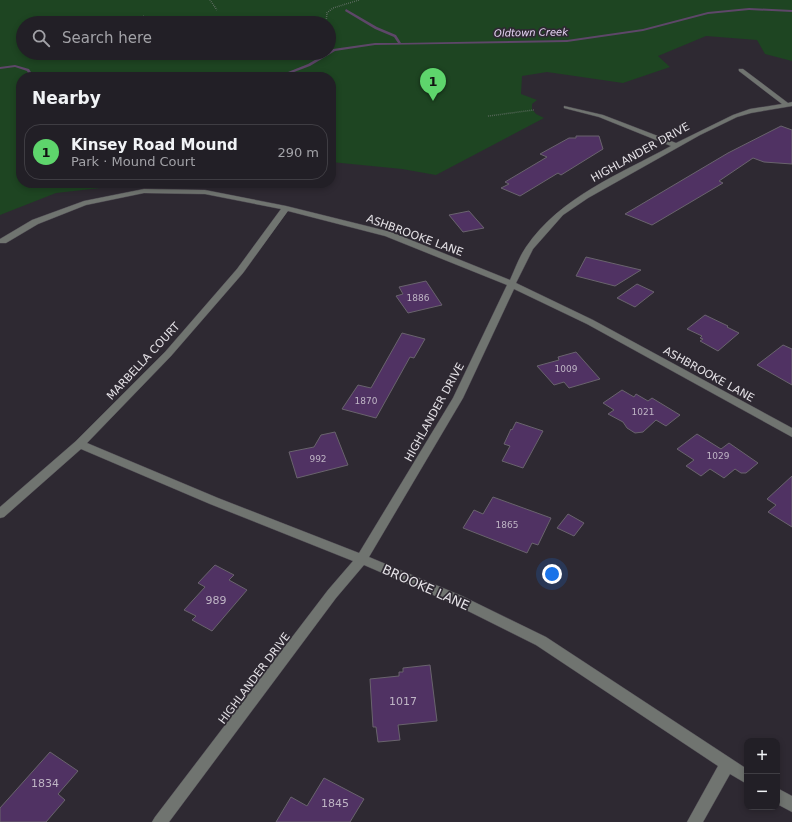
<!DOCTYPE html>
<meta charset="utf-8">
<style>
:root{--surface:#221f26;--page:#2a272e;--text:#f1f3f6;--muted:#a2a2a7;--line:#3f3d43;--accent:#5ed56c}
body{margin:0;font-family:"DejaVu Sans",sans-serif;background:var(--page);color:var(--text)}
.controls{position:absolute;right:12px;bottom:12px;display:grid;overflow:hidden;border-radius:8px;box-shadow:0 2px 6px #0003}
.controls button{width:36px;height:36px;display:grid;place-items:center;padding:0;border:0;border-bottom:1px solid var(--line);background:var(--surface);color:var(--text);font:20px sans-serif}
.you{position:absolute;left:552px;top:574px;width:14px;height:14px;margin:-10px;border:3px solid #fff;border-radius:50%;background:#1a73e8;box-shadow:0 0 0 6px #1a73e833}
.badge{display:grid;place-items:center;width:26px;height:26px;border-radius:50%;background:var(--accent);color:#111;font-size:13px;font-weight:700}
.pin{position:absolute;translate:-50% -33px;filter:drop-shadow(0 1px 2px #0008)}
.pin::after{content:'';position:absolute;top:21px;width:14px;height:12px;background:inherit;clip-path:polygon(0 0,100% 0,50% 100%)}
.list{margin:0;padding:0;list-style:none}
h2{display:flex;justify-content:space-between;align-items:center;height:52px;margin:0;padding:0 16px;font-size:17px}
h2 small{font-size:13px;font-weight:400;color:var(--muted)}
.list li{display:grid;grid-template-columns:26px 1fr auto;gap:12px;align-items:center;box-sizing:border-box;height:56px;margin:0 8px 8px;padding:0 8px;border:1px solid var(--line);border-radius:16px}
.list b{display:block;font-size:15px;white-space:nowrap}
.list p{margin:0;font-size:13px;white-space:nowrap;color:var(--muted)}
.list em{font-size:13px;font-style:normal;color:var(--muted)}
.icon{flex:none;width:22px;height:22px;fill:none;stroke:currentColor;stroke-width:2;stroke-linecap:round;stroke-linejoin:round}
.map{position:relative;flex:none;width:792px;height:822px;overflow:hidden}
.search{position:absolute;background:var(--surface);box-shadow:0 2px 6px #0003;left:16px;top:16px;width:320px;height:44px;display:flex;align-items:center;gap:10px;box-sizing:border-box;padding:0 14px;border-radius:22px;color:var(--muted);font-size:15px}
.panel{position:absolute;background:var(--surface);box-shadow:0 2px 6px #0003;left:16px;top:72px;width:320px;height:116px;border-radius:16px}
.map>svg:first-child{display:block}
.green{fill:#1e4522;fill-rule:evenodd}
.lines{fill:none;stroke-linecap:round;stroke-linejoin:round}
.stream{fill:#5e4769;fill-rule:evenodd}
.building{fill:#503263;stroke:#69636d}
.minor-casing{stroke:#4b464f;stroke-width:1}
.path{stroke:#8b878e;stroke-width:1.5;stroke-dasharray:0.5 1.5;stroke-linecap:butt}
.minor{fill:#707470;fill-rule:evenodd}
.labels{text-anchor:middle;stroke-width:3.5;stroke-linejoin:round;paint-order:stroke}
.number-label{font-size:9px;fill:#bfb5c5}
.far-water-label{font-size:10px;font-style:italic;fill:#e7d5f5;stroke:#2e2932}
.street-label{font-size:11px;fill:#e4e1e6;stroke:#2e2932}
.near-number-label{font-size:11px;fill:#bfb5c5}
.near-street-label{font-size:13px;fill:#e4e1e6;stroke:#2e2932}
</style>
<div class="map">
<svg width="792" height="822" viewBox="0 0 792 822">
<rect width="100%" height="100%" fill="#2e2932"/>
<path class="green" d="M 0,0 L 792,0 L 792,61 L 765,54 L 757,40 L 706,36 L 658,56 L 670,67 L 623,83 L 547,72 L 522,76 L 521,94 L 537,100 L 532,104 L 532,109 L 536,114 L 544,118 L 436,175 L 402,169 L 331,162 L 331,77 L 21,77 L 21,183 L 145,183 L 56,193 L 0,215 ZM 23,23 L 329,23 L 329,53 L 23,53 Z"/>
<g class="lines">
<g class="stream">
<polygon points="749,8 792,10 792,12 749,10 708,14 643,31 567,42 375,45 335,51 310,66 281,77 271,77 273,76 278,76 308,64 327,53 329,53 329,52 333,49 375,43 398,43 394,37 375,29 345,11 346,9 377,27 396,35 401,43 567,40 643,29 708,12"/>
<polygon points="15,65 29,69 34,77 30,77 27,71 15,67 0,69 0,67"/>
<polygon points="165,75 208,76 210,77 157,77"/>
</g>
</g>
<g class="building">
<polygon points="781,126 792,130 792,164 764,162 753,158 719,181 723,183 652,225 625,214 728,153"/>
<polygon points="576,136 599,136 603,149 561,175 558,173 520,196 501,188 509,184 505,182 547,157 540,154 569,138 576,138"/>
<polygon points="469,211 484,228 463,232 449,215"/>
<polygon points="586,257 641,270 615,286 576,276"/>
<polygon points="426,281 442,305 408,313 396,296 403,294 399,287"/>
<polygon points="637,284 654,292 635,307 617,298"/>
<polygon points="705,315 728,326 727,327 739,333 718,351 700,341 703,339 700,338 702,336 687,329"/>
<polygon points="402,333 425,339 414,358 410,357 376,418 342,409 358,385 371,388"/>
<polygon points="783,345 792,349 792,385 757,365"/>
<polygon points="576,352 600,379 569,388 564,382 554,385 537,366 559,360 558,357"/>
<polygon points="622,390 634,397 636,394 648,401 652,398 680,415 666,426 656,420 643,432 635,433 627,428 623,422 608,414 614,410 603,403"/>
<polygon points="516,422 543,431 523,468 502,461 510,446 504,444 511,429 512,430"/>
<polygon points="335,432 348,465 297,478 289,452 314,447 321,435"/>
<polygon points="697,434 721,449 729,443 758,463 746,473 741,473 735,469 724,478 710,469 701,476 686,466 694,460 677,449"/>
<polygon points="792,476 792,527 768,512 776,505 767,499"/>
<polygon points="493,497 551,518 538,545 532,543 527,553 463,528 474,510 483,514"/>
<polygon points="568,514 584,523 574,536 557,528"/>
<polygon points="215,565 234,575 229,580 247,590 212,631 192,620 196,616 184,610 205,587 198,583"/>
<polygon points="430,665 437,721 398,725 400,740 378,742 376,727 373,727 370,679 399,676 399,672 403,672 403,668"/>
<polygon points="50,752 78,771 58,794 65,800 46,822 0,822 0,808"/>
<polygon points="324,778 364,799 350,822 276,822 291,797 307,806"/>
</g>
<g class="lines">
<defs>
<g id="minor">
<path d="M 739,69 L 743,69 L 788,103 L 792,102 L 792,106 L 751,113 L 737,117 L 700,135 L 588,198 L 563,215 L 533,249 L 516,283 L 593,320 L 792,428 L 792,437 L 587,324 L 514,289 L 463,398 L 369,557 L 462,596 L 546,637 L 747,769 L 747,784 L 730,774 L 703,822 L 687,822 L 718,766 L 536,645 L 454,604 L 364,565 L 336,598 L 169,822 L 152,822 L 155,817 L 328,590 L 353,561 L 210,504 L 81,449 L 4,517 L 0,518 L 0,507 L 76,441 L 165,352 L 237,269 L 281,209 L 205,194 L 144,193 L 86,205 L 38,224 L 6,243 L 0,243 L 0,239 L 32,220 L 84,201 L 144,189 L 205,190 L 286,206 L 391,232 L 510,280 C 515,269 519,257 526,247 C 560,197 620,174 671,146 L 599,117 L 564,108 L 564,106 L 603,115 L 676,143 L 733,115 L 750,109 L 782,104 L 739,71 ZM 288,211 L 385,236 L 507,285 L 453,398 L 359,553 L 218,498 L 87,443 L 171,356 L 243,273 Z"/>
<polygon points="777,788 792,796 792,812 777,804"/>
</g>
</defs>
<use href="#minor" class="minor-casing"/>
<g class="path">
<polyline points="210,0 217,10"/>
<polyline points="143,16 153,23"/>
<polyline points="326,23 327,13 333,8 359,0"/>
<polyline points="488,116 534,110"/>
</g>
<use href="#minor" class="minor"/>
</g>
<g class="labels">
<g class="number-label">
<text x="418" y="301">1886</text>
<text x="566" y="372">1009</text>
<text x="366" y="404">1870</text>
<text x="643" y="415">1021</text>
<text x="718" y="459">1029</text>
<text x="318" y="462">992</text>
<text x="507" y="528">1865</text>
</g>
<g class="far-water-label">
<text transform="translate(531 32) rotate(-1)" y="4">Oldtown Creek</text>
</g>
<g class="street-label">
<text transform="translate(640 152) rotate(-29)" y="4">HIGHLANDER DRIVE</text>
<text transform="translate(415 235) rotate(20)" y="4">ASHBROOKE LANE</text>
<text transform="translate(143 361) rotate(-47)" y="4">MARBELLA COURT</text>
<text transform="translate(709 374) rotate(29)" y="4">ASHBROOKE LANE</text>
<text transform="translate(434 412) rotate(-61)" y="4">HIGHLANDER DRIVE</text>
<text transform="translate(254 678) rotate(-53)" y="4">HIGHLANDER DRIVE</text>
</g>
<g class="near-number-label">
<text x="216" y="604">989</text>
<text x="403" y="705">1017</text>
<text x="45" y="787">1834</text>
<text x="335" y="807">1845</text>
</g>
<g class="near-street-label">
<text transform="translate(426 587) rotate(24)" y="5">BROOKE LANE</text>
</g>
</g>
</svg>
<div class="controls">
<button>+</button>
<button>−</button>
</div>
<div class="you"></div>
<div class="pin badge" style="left:433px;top:101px">1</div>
<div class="search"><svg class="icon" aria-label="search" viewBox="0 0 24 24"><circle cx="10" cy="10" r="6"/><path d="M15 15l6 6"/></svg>Search here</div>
<section class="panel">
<h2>Nearby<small></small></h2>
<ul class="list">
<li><span class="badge">1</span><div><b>Kinsey Road Mound</b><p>Park · Mound Court</p></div><em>290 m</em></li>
</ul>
</section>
</div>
